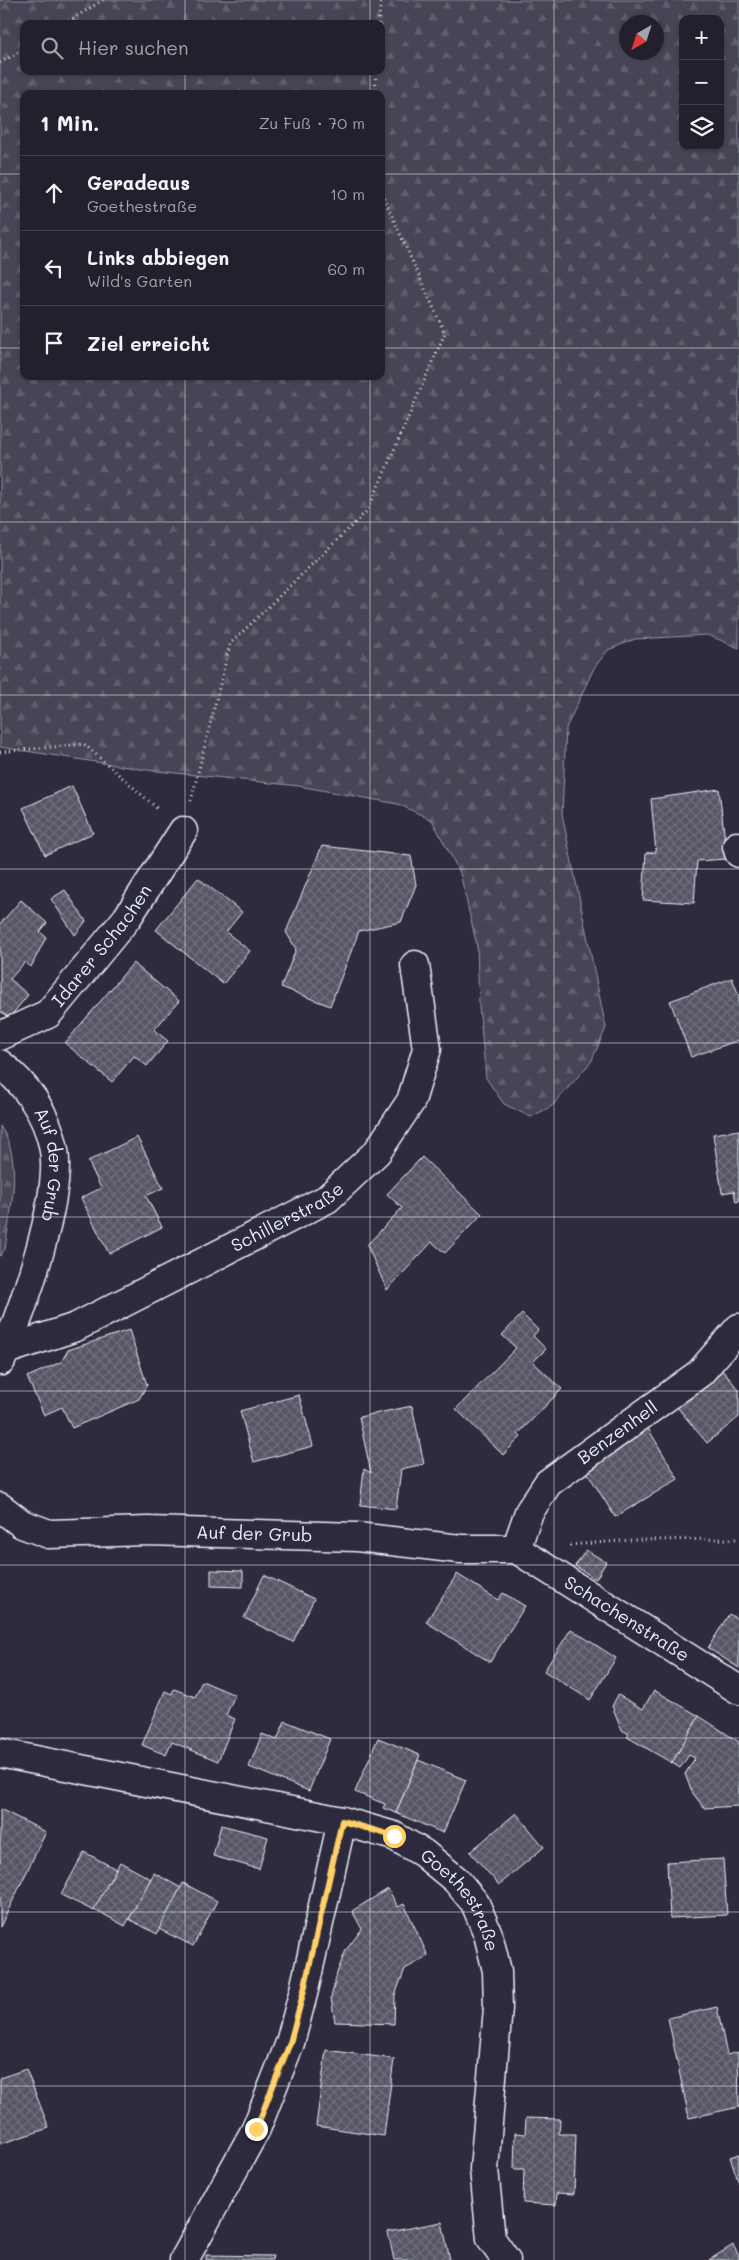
<!DOCTYPE html>
<html lang="de">
<meta charset="utf-8">
<style>
:root{--surface:#23202e;--page:#2f2d3a;--text:#f1f3f6;--muted:#a3a3aa;--line:#403e4a}
body{margin:0;font-family:Mali,sans-serif;background:var(--page);color:var(--text)}
.controls{position:absolute;right:15px;top:15px;display:grid;overflow:hidden;border-radius:10px;box-shadow:0 1px 4px #0004}
.controls button{width:45px;height:45px;display:grid;place-items:center;padding:0;border:0;border-bottom:1px solid var(--line);background:var(--surface);color:var(--text);font:25px sans-serif}
.compass{position:absolute;left:619px;top:15px;width:45px;height:45px;border-radius:50%;background:var(--surface);box-shadow:0 1px 4px #0004;rotate:219deg}
.stop{position:absolute;width:15px;height:15px;margin:-11px;border:4px solid #ffd166;border-radius:50%;background:#fff}
.stop.end{background:#ffd166;border-color:#fff;box-shadow:0 1px 5px #0008}
.list{margin:0;padding:0;list-style:none}
h2{display:flex;justify-content:space-between;align-items:center;height:65px;margin:0;padding:0 20px;font-size:21px}
h2 small{font-size:16px;font-weight:400;color:var(--muted)}
.list li{display:grid;grid-template-columns:32px 1fr auto;gap:15px;align-items:center;box-sizing:border-box;height:75px;padding:0 20px;border-top:1px solid var(--line)}
.list b{display:block;font-size:19px;white-space:nowrap}
.list p{margin:0;font-size:16px;white-space:nowrap;color:var(--muted)}
.list em{font-size:16px;font-style:normal;color:var(--muted)}
.icon{flex:none;width:28px;height:28px;fill:none;stroke:currentColor;stroke-width:2;stroke-linecap:round;stroke-linejoin:round}
.map{position:relative;flex:none;width:739px;height:2260px;overflow:hidden}
.search{position:absolute;background:var(--surface);box-shadow:0 1px 4px #0004;left:20px;top:20px;width:365px;height:55px;display:flex;align-items:center;gap:12px;box-sizing:border-box;padding:0 18px;border-radius:10px;color:var(--muted);font-size:19px}
.panel{position:absolute;background:var(--surface);box-shadow:0 1px 4px #0004;left:20px;top:90px;width:365px;height:290px;border-radius:10px}
.map>svg:first-child{display:block}
.forest{fill:url(#forest-firs);stroke:#979aa6;fill-rule:evenodd}
.building{fill:url(#building-cross-hatch);stroke:#e8f1f8}
.lines{fill:none;stroke-linecap:round;stroke-linejoin:round}
.minor-casing{stroke:#e8f1f8;stroke-width:31}
.path{stroke:#e8f1f8;stroke-width:3;stroke-dasharray:1 4;stroke-linecap:butt}
.minor{stroke:#2f2a3d;stroke-width:28}
.route{stroke:#ffd166;stroke-width:6}
.grid{fill:none;stroke:#e8f1f8;stroke-width:1;stroke-opacity:0.55}
.labels{text-anchor:middle;stroke-width:4;stroke-linejoin:round;paint-order:stroke}
.street-label{font-size:18px;fill:#e8f1f8;stroke:#2f2a3d}
</style>
<div class="map">
<svg width="739" height="2260" viewBox="0 0 739 2260">
<defs>
<pattern id="forest-firs" width="22" height="20" patternUnits="userSpaceOnUse" patternTransform="scale(1.25)"><rect width="22" height="20" fill="#464455"/><path d="M5 1l3.5 6h-7zM16 11l3.5 6h-7z" fill="#615f6e"/></pattern>
<pattern id="building-cross-hatch" width="8" height="8" patternUnits="userSpaceOnUse" patternTransform="scale(1.25)"><rect width="8" height="8" fill="#575565"/><path d="M0 0l8 8M0 8l8-8" fill="none" stroke="#6f6e7c"/></pattern>
</defs>
<rect width="100%" height="100%" fill="#2f2a3d"/>
<filter id="ink" filterUnits="userSpaceOnUse"><feTurbulence type="fractalNoise" baseFrequency=".02" numOctaves="2"/><feDisplacementMap in="SourceGraphic" scale="10" xChannelSelector="R" yChannelSelector="G"/><feConvolveMatrix kernelMatrix="1 2 1 2 8 2 1 2 1" color-interpolation-filters="sRGB"/></filter>
<g filter="url(#ink)">
<g class="forest">
<path d="M 0,0 L 739,0 L 739,648 L 708,635 L 635,639 L 608,650 L 594,668 L 566,728 L 562,814 L 606,1028 L 591,1062 L 552,1106 L 531,1117 L 504,1104 L 486,1078 L 479,1006 L 477,946 L 460,873 L 432,820 L 398,804 L 299,786 L 147,770 L 0,747 ZM 683,19 L 720,19 L 720,146 L 683,146 ZM 626,22 L 656,22 L 656,52 L 626,52 ZM 24,24 L 381,24 L 381,71 L 24,71 ZM 24,94 L 381,94 L 381,376 L 24,376 Z"/>
<path d="M 0,1126 C 24,1160 10,1210 5,1249 L 0,1256 Z"/>
</g>
<g class="building">
<polygon points="72,786 93,833 45,855 23,808"/>
<polygon points="719,789 727,859 697,861 694,903 643,900 646,853 656,852 651,799"/>
<polygon points="322,846 411,856 416,885 401,922 359,931 330,1006 281,987 296,949 286,932"/>
<polygon points="198,878 242,912 226,932 250,951 223,984 156,930"/>
<polygon points="65,890 86,921 75,935 51,899"/>
<polygon points="21,900 47,923 40,932 46,937 31,967 25,962 10,979 28,995 9,1018 0,1011 0,924"/>
<polygon points="133,963 179,1001 154,1030 168,1041 147,1066 134,1056 112,1082 65,1043"/>
<polygon points="732,978 739,996 739,1040 691,1057 670,1001"/>
<polygon points="739,1130 739,1201 736,1202 734,1191 722,1193 713,1134"/>
<polygon points="137,1137 163,1188 146,1196 162,1227 109,1254 81,1198 101,1188 88,1161"/>
<polygon points="422,1157 482,1214 445,1253 432,1242 387,1290 367,1245 402,1208 387,1194"/>
<polygon points="522,1314 538,1330 533,1336 546,1349 533,1362 562,1389 518,1434 521,1437 503,1455 456,1409 516,1348 502,1335"/>
<polygon points="129,1330 147,1385 139,1399 72,1428 62,1407 44,1415 27,1377 61,1362 68,1350"/>
<polygon points="722,1370 739,1390 739,1417 707,1443 677,1407"/>
<polygon points="299,1395 313,1446 254,1462 240,1411"/>
<polygon points="412,1406 424,1464 401,1469 396,1509 360,1505 364,1469 371,1473 359,1417"/>
<polygon points="646,1425 678,1479 615,1517 582,1464"/>
<polygon points="586,1550 606,1562 596,1579 575,1566"/>
<polygon points="211,1570 243,1571 243,1587 211,1586"/>
<polygon points="457,1574 498,1600 503,1593 525,1606 490,1662 426,1622"/>
<polygon points="264,1575 314,1599 293,1642 244,1618"/>
<polygon points="729,1614 739,1620 739,1668 708,1648"/>
<polygon points="571,1629 616,1658 590,1700 544,1671"/>
<polygon points="202,1681 235,1695 226,1715 235,1719 218,1761 172,1742 166,1755 142,1745 165,1691 172,1694 174,1689 195,1697"/>
<polygon points="654,1690 699,1716 672,1763 627,1737 629,1734 622,1730 612,1706 618,1695 643,1709"/>
<polygon points="699,1716 739,1742 739,1806 704,1808 692,1792 685,1774 695,1758 689,1755 680,1768 672,1763"/>
<polygon points="285,1721 330,1739 309,1791 249,1767 262,1734 277,1740"/>
<polygon points="378,1738 420,1755 396,1813 383,1808 385,1804 355,1792"/>
<polygon points="418,1760 466,1780 443,1833 396,1813"/>
<polygon points="0,1809 46,1832 0,1927"/>
<polygon points="516,1813 544,1847 499,1885 470,1852"/>
<polygon points="221,1825 268,1837 259,1869 213,1856"/>
<polygon points="84,1852 116,1869 94,1911 61,1895"/>
<polygon points="723,1859 727,1915 670,1918 667,1862"/>
<polygon points="120,1862 151,1879 125,1926 94,1909"/>
<polygon points="154,1873 181,1888 157,1934 129,1919"/>
<polygon points="183,1883 217,1901 193,1946 159,1929"/>
<polygon points="388,1889 398,1907 404,1904 428,1956 405,1969 395,1995 394,2024 335,2022 331,1998 337,1973 346,1950 362,1929 352,1911"/>
<polygon points="717,2007 727,2055 738,2052 739,2107 689,2118 668,2018"/>
<polygon points="326,2050 394,2059 384,2136 316,2126"/>
<polygon points="26,2069 49,2128 0,2144 0,2078"/>
<polygon points="526,2118 560,2119 559,2134 576,2134 574,2194 557,2193 556,2205 523,2203 524,2169 514,2169 515,2133 525,2134"/>
<polygon points="739,2154 739,2183 730,2157"/>
<polygon points="442,2222 450,2260 394,2260 388,2232"/>
<polygon points="733,2245 739,2256 739,2260 709,2260"/>
<polygon points="206,2255 273,2256 272,2260 206,2260"/>
</g>
<g class="lines">
<defs>
<g id="minor">
<polyline points="737,846 739,853"/>
<path id="s1" d="M 0,1036 L 48,1014 L 127,918 L 183,831"/>
<path id="s2" d="M 0,1064 C 26,1084 46,1113 53,1145 C 65,1193 21,1314 1,1361"/>
<path id="s3" d="M 6,1350 L 76,1327 L 327,1199 L 377,1152 L 411,1101 L 427,1049 L 415,965"/>
<path id="s4" d="M 0,1507 L 22,1524 L 49,1534 L 148,1531 L 357,1537 L 460,1549 L 516,1549"/>
<path id="s5" d="M 516,1549 L 529,1512 L 548,1483 L 700,1373 L 739,1328"/>
<path id="s6" d="M 516,1549 L 739,1690"/>
<path id="s7" d="M 0,1753 L 342,1821 L 394,1836 L 423,1853 L 456,1880 L 475,1903 L 488,1934 L 497,1971 L 498,2008 L 484,2169 L 491,2239 L 506,2260"/>
<polyline points="184,2260 256,2129 290,2043 304,1990 342,1821"/>
</g>
</defs>
<use href="#minor" class="minor-casing"/>
<g class="path">
<polyline points="64,24 103,0"/>
<polyline points="378,24 381,0"/>
<polyline points="0,63 24,49"/>
<polyline points="375,94 376,71"/>
<polyline points="0,752 84,744 159,810"/>
<polyline points="191,801 230,644 368,510 445,333 381,192"/>
<polyline points="570,1545 632,1540 739,1539"/>
</g>
<use href="#minor" class="minor"/>
</g>
</g>
<g class="lines" filter="url(#ink)">
<polyline class="route" points="256,2129 290,2043 304,1990 342,1821 394,1836"/>
</g>
<path class="grid" d="M 185,0 L 185,24M 370,0 L 370,24M 554,0 L 554,2260M 185,71 L 185,94M 370,71 L 370,94M 0,174 L 24,174M 381,174 L 739,174M 0,348 L 24,348M 381,348 L 739,348M 185,376 L 185,2260M 370,376 L 370,2260M 0,522 L 739,522M 0,695 L 739,695M 0,869 L 739,869M 0,1043 L 739,1043M 0,1217 L 739,1217M 0,1391 L 739,1391M 0,1565 L 739,1565M 0,1738 L 739,1738M 0,1912 L 739,1912M 0,2086 L 739,2086"/>
<g class="labels">
<g class="street-label">
<text dy="6" stroke="none"><textPath href="#s1" startOffset="140">Idarer Schachen</textPath></text>
<text dy="6" stroke="none"><textPath href="#s2" startOffset="118">Auf der Grub</textPath></text>
<text dy="6" stroke="none"><textPath href="#s3" startOffset="312">Schillerstraße</textPath></text>
<text dy="6" stroke="none"><textPath href="#s5" startOffset="160">Benzenhell</textPath></text>
<text dy="6" stroke="none"><textPath href="#s4" startOffset="262">Auf der Grub</textPath></text>
<text dy="6" stroke="none"><textPath href="#s6" startOffset="131">Schachenstraße</textPath></text>
<text dy="6" stroke="none"><textPath href="#s7" startOffset="498">Goethestraße</textPath></text>
</g>
</g>
</svg>
<div class="controls">
<button>+</button>
<button>−</button>
<button><svg class="icon" aria-label="layers" viewBox="0 0 24 24"><path d="M12 4l9 5-9 5-9-5zM3 14l9 5 9-5"/></svg></button>
</div>
<svg class="compass" viewBox="-18 -18 36 36"><path d="M0-13l5 13h-10z" fill="#e53935"/><path d="M0 13l5-13h-10z" fill="#a3a3aa"/></svg>
<div class="stop" style="left:394px;top:1836px"></div>
<div class="stop end" style="left:256px;top:2129px"></div>
<div class="search"><svg class="icon" aria-label="search" viewBox="0 0 24 24"><circle cx="10" cy="10" r="6"/><path d="M15 15l6 6"/></svg>Hier suchen</div>
<section class="panel">
<h2>1 Min.<small>Zu Fuß · 70 m</small></h2>
<ul class="list">
<li><svg class="icon" aria-label="ahead" viewBox="0 0 24 24"><path d="M12 20V5M6 11l6-6 6 6"/></svg><div><b>Geradeaus</b><p>Goethestraße</p></div><em>10 m</em></li>
<li><svg class="icon" aria-label="left" viewBox="0 0 24 24"><path d="M17 20v-9H6M10 6l-5 5 5 5"/></svg><div><b>Links abbiegen</b><p>Wild's Garten</p></div><em>60 m</em></li>
<li><svg class="icon" aria-label="arrive" viewBox="0 0 24 24"><path d="M6 21V4h12l-3 4 3 4H6"/></svg><div><b>Ziel erreicht</b></div></li>
</ul>
</section>
</div>
